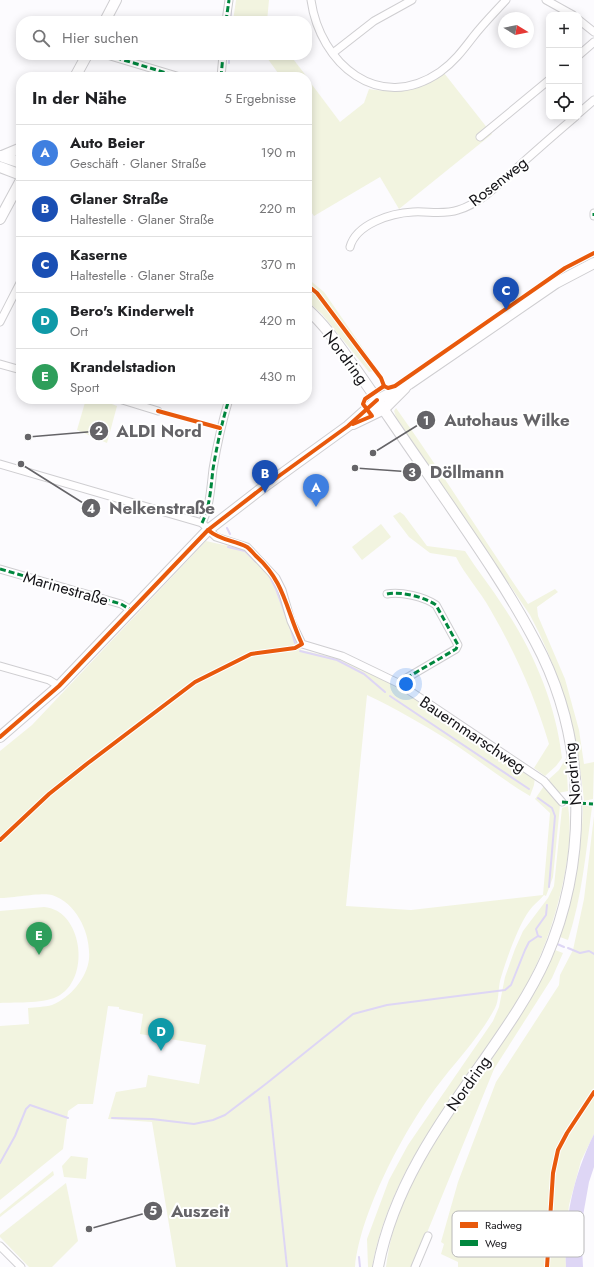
<!DOCTYPE html>
<html lang="de">
<meta charset="utf-8">
<style>
:root{--surface:#fff;--page:#f6f6f6;--text:#202124;--muted:#757577;--line:#e0e0e0;--accent:#656468}
body{margin:0;font-family:Jost,sans-serif;background:var(--page);color:var(--text)}
.controls{position:absolute;right:12px;top:12px;display:grid;overflow:hidden;border-radius:8px;box-shadow:0 2px 10px #0003}
.controls button{width:36px;height:36px;display:grid;place-items:center;padding:0;border:0;border-bottom:1px solid var(--line);background:var(--surface);color:var(--text);font:20px sans-serif}
.compass{position:absolute;left:498px;top:12px;width:36px;height:36px;border-radius:50%;background:var(--surface);box-shadow:0 2px 10px #0003;rotate:100deg}
.you{position:absolute;left:406px;top:684px;width:14px;height:14px;margin:-10px;border:3px solid #fff;border-radius:50%;background:#1a73e8;box-shadow:0 0 0 6px #1a73e833}
.badge{display:grid;place-items:center;width:26px;height:26px;border-radius:50%;background:var(--accent);color:#fff;font-size:13px;font-weight:700}
.pin{position:absolute;translate:-50% -33px;filter:drop-shadow(0 1px 2px #0008)}
.pin::after{content:'';position:absolute;top:21px;width:14px;height:12px;background:inherit;clip-path:polygon(0 0,100% 0,50% 100%)}
.list{margin:0;padding:0;list-style:none}
h2{display:flex;justify-content:space-between;align-items:center;height:52px;margin:0;padding:0 16px;font-size:17px}
h2 small{font-size:13px;font-weight:400;color:var(--muted)}
.list li{display:grid;grid-template-columns:26px 1fr auto;gap:12px;align-items:center;box-sizing:border-box;height:56px;padding:0 16px;border-top:1px solid var(--line)}
.list b{display:block;font-size:15px;white-space:nowrap}
.list p{margin:0;font-size:13px;white-space:nowrap;color:var(--muted)}
.list em{font-size:13px;font-style:normal;color:var(--muted)}
.icon{flex:none;width:22px;height:22px;fill:none;stroke:currentColor;stroke-width:2;stroke-linecap:round;stroke-linejoin:round}
.map{position:relative;flex:none;width:594px;height:1267px;overflow:hidden}
.search{position:absolute;background:var(--surface);box-shadow:0 2px 10px #0003;left:16px;top:16px;width:296px;height:44px;display:flex;align-items:center;gap:10px;box-sizing:border-box;padding:0 14px;border-radius:16px;color:var(--muted);font-size:15px}
.panel{position:absolute;background:var(--surface);box-shadow:0 2px 10px #0003;left:16px;top:72px;width:296px;height:332px;border-radius:16px}
.map>svg:first-child{display:block}
.green{fill:#f2f4e0}
.water{fill:#ded6f5}
.lines{fill:none;stroke-linecap:round;stroke-linejoin:round}
.stream{stroke:#ded6f5;stroke-width:2}
.street-casing{stroke:#cfced1;stroke-width:9}
.secondary-casing{stroke:#cfced1;stroke-width:12}
.street{stroke:#fffeff;stroke-width:7}
.secondary{stroke:#fffeff;stroke-width:10}
.quiet{stroke:#00873e;stroke-width:3;stroke-dasharray:6 3;stroke-linecap:butt}
.cycleway-casing{stroke:#fff;stroke-width:6}
.cycleway{stroke:#e8590c;stroke-width:4}
.labels{text-anchor:middle;stroke-width:4;stroke-linejoin:round;paint-order:stroke}
.street-label{font-size:16px;fill:#141317;stroke:#fff}
.key{fill:#fff;stroke:#b8b8b9;stroke-width:1}
.key-label{font-size:11px;fill:#141317}
.leader{fill:none;stroke:#656468;stroke-width:1.5}
.callout-dot{fill:#656468;stroke:#fff;stroke-width:1.5}
.mark-label{font-size:12px;text-anchor:middle;font-weight:bold;fill:#fff}
.callout-label{font-size:17px;text-anchor:middle;font-weight:bold;fill:#656468;stroke:#fff;stroke-width:4;stroke-linejoin:round;paint-order:stroke}
</style>
<div class="map">
<svg width="594" height="1267" viewBox="0 0 594 1267">
<rect width="100%" height="100%" fill="#fcfbfe"/>
<g class="green">
<polygon points="236,0 269,0 267,21 233,21"/>
<polygon points="265,55 290,55 307,77 279,77 278,73"/>
<path d="M 444,73 L 492,134 L 399,209 L 380,177 L 314,216 L 307,206 L 307,78 L 340,122 L 364,103 L 369,89 C 396,94 421,88 444,73 Z"/>
<polygon points="307,278 324,292 378,370 369,372 322,314 307,301"/>
<polygon points="86,399 99,399 117,406 107,443 77,430"/>
<path d="M 396,408 C 442,472 483,539 528,604 L 555,589 L 558,592 L 537,607 L 538,616 L 565,679 L 579,730 L 584,764 L 594,762 L 593,799 L 584,801 C 578,735 561,673 530,615 L 396,417 L 394,411 Z"/>
<path d="M 400,512 L 404,515 L 427,546 L 465,551 C 477,570 491,587 503,606 C 533,650 556,704 562,758 L 556,766 L 545,776 L 534,768 L 549,744 C 535,696 515,652 490,609 C 480,591 465,575 456,557 L 430,553 L 409,537 L 393,516 Z"/>
<polygon points="381,524 391,537 362,560 352,547"/>
<path d="M 206,541 L 246,550 L 272,578 L 301,650 L 342,659 L 394,685 L 535,777 L 534,785 L 530,796 C 501,779 476,758 448,740 C 422,724 395,708 367,695 L 346,906 L 411,910 L 543,895 L 550,813 L 535,799 L 544,786 L 560,805 L 553,877 L 546,896 L 544,895 C 539,901 533,905 529,911 C 518,926 505,963 500,981 C 498,990 499,1000 495,1008 C 480,1037 455,1062 435,1089 C 403,1132 360,1213 355,1267 L 176,1267 L 152,1122 L 108,1119 L 116,1092 L 146,1087 L 148,1075 L 199,1084 L 206,1045 L 140,1034 L 143,1014 L 119,1009 L 119,1007 L 108,1006 L 93,1104 L 78,1104 L 68,1111 L 63,1149 L 0,1200 L 0,1026 L 29,1024 L 28,1008 C 35,1007 45,1007 52,1005 C 70,998 87,978 89,959 C 91,934 77,903 52,895 C 43,892 11,898 0,898 L 0,751 L 32,725 Z"/>
<polygon points="566,758 568,791 558,793 548,780 559,770"/>
<path d="M 583,805 L 592,807 C 586,852 582,897 568,940 L 560,937 C 574,894 582,850 583,805 Z"/>
<path d="M 568,806 C 572,833 568,860 562,887 C 554,922 542,956 525,988 C 510,1015 492,1039 475,1064 C 430,1127 386,1190 372,1267 L 368,1267 L 367,1239 L 389,1180 L 408,1145 L 493,1021 L 499,1007 L 505,977 L 515,949 L 523,931 L 548,898 L 554,886 L 562,808 Z"/>
<polygon points="594,816 594,1088 565,1131 556,1150 551,1172 545,1267 458,1267 458,1262 441,1254 444,1244 441,1242 458,1182 496,1082 559,985 560,975 573,950 584,899"/>
<path d="M 44,907 C 82,910 91,976 60,995 C 46,1004 17,1002 0,1003 L 0,911 Z"/>
<path d="M 555,950 L 563,953 L 552,978 L 494,1069 L 413,1267 L 386,1267 C 389,1245 394,1223 403,1202 C 442,1112 516,1041 555,950 Z"/>
<polygon points="594,1096 594,1134 581,1161 569,1205 565,1243 566,1267 549,1267 555,1173 560,1151 569,1134"/>
<polygon points="71,1156 88,1158 86,1179 64,1177 62,1166"/>
<polygon points="53,1171 54,1175 0,1217 0,1214"/>
<polygon points="66,1183 78,1241 52,1267 29,1267 0,1237 0,1235"/>
</g>
<path class="water" d="M 594,1134 L 594,1167 L 589,1182 L 581,1227 L 583,1267 L 566,1267 C 564,1219 573,1177 594,1134 Z"/>
<g class="lines">
<g class="stream">
<polyline points="230,21 231,11"/>
<polyline points="229,55 229,63"/>
<polyline points="227,528 230,534"/>
<polyline points="228,547 245,551 256,562"/>
<polyline points="269,575 276,589 287,619"/>
<polyline points="289,623 295,643"/>
<polyline points="300,651 337,660 364,674 385,692"/>
<polyline points="390,696 529,789"/>
<polyline points="538,798 552,808 555,816 549,887"/>
<polyline points="538,936 536,929 546,915 547,905"/>
<polyline points="555,943 564,947"/>
<polyline points="568,948 580,953 589,951 594,954"/>
<polyline points="269,1097 287,1267"/>
<polyline points="112,1118 152,1119 194,1124 213,1120 225,1115 267,1083 353,1014 387,1005 505,990 511,985 525,950 529,942 538,936 541,937"/>
<polyline points="0,1163 15,1136 26,1109 30,1105 68,1118"/>
<polyline points="359,1257 360,1267"/>
</g>
<defs>
<g id="street">
<path d="M 311,0 C 320,64 379,114 440,72 C 454,62 463,50 473,37 C 483,24 495,12 506,0"/>
<polyline points="546,0 573,15"/>
<polyline points="579,20 594,32"/>
<polyline points="226,21 229,0"/>
<polyline points="333,53 374,21 412,0"/>
<polyline points="107,55 180,77"/>
<polyline points="579,55 594,42"/>
<polyline points="221,77 223,55"/>
<polyline points="579,113 594,100"/>
<polyline points="480,137 549,80"/>
<polyline points="594,213 594,216"/>
<path d="M 350,247 C 356,224 391,213 413,212 C 428,211 443,215 458,210 C 482,203 502,181 520,165 C 538,149 556,133 575,117"/>
<polyline points="0,322 21,281"/>
<polyline points="0,364 21,370"/>
<polyline points="119,399 158,411"/>
<polyline points="0,464 202,523 216,537 247,547 276,578 282,590 291,621 302,644 342,656 398,683 544,781 562,802"/>
<path d="M 202,523 C 210,507 211,486 213,469 C 217,445 222,422 229,399"/>
<polyline points="0,569 121,604 131,610"/>
<path d="M 387,594 C 400,591 425,597 436,605 L 458,645 L 456,649 L 398,683"/>
<polyline points="0,666 49,680 59,686"/>
<polyline points="0,1246 21,1267"/>
<polyline points="415,1267 428,1236"/>
</g>
<g id="secondary">
<polyline points="105,21 116,0"/>
<polyline points="75,77 87,55"/>
<polyline points="0,156 21,163"/>
<polyline points="2,156 21,148"/>
<polyline points="0,167 21,175"/>
<polyline points="0,219 21,180"/>
<path d="M 307,309 C 326,326 340,347 355,368 C 379,402 402,437 426,471 C 464,527 504,582 535,641 C 587,737 589,858 546,958 C 530,994 507,1027 484,1060 C 438,1125 393,1188 378,1267"/>
<polyline points="353,424 384,409 405,388"/>
<polyline points="0,737 59,686 208,530 261,489 348,426 377,400 409,384 556,283 594,263"/>
</g>
</defs>
<use href="#street" class="street-casing"/>
<use href="#secondary" class="secondary-casing"/>
<use href="#street" class="street"/>
<use href="#secondary" class="secondary"/>
<g class="quiet">
<polyline points="226,21 229,0"/>
<polyline points="107,55 180,77"/>
<polyline points="221,77 223,55"/>
<polyline points="594,213 594,216"/>
<path d="M 202,523 C 210,507 211,486 213,469 C 217,445 222,422 229,399"/>
<polyline points="0,569 121,604 131,610"/>
<path d="M 387,594 C 400,591 425,597 436,605 L 458,645 L 456,649 L 398,683"/>
<polyline points="562,802 593,804"/>
</g>
<defs>
<g id="cycleway">
<polyline points="307,285 317,293 381,378 384,386 388,388 395,386 565,268 594,253"/>
<polyline points="158,411 220,428"/>
<polyline points="353,424 372,416 363,404 365,399 384,386"/>
<polyline points="0,737 59,686 208,530 261,489 348,426 377,400"/>
<path d="M 0,840 L 49,794 L 88,763 L 195,682 L 251,654 L 295,648 L 302,644 C 286,610 285,582 256,556 C 253,553 250,549 247,547 C 234,540 221,541 208,530"/>
<polyline points="547,1267 553,1173 558,1150 567,1133 594,1092"/>
</g>
</defs>
<use href="#cycleway" class="cycleway-casing"/>
<use href="#cycleway" class="cycleway"/>
</g>
<g class="labels">
<g class="street-label">
<text transform="translate(498 181) rotate(-38)" y="6">Rosenweg</text>
<text transform="translate(346 357) rotate(53)" y="6">Nordring</text>
<text transform="translate(66 588) rotate(16)" y="6">Marinestraße</text>
<text transform="translate(473 734) rotate(34)" y="6">Bauernmarschweg</text>
<text transform="translate(572 774) rotate(-96)" y="6">Nordring</text>
<text transform="translate(468 1083) rotate(-55)" y="6">Nordring</text>
</g>
</g>
<rect x="452" y="1211" width="132" height="46" rx="6" class="key"/>
<rect x="460" y="1222" width="18" height="6" fill="#e8590c"/>
<rect x="460" y="1240" width="18" height="6" fill="#00873e"/>
<g class="key-label">
<text x="485" y="1229">Radweg</text>
<text x="485" y="1247">Weg</text>
</g>
<path class="leader" d="M373 453L426 420M28 437L99 431M355 468L412 472M21 464L91 508M89 1229L153 1211"/>
<g class="callout-dot">
<circle cx="373" cy="453" r="4"/>
<circle cx="28" cy="437" r="4"/>
<circle cx="355" cy="468" r="4"/>
<circle cx="21" cy="464" r="4"/>
<circle cx="89" cy="1229" r="4"/>
<circle cx="426" cy="420" r="10"/>
<circle cx="99" cy="431" r="10"/>
<circle cx="412" cy="472" r="10"/>
<circle cx="91" cy="508" r="10"/>
<circle cx="153" cy="1211" r="10"/>
</g>
<g class="mark-label">
<text x="426" y="425">1</text>
<text x="99" y="435">2</text>
<text x="412" y="477">3</text>
<text x="91" y="513">4</text>
<text x="153" y="1215">5</text>
</g>
<g class="callout-label">
<text x="507" y="426">Autohaus Wilke</text>
<text x="159" y="437">ALDI Nord</text>
<text x="467" y="478">Döllmann</text>
<text x="162" y="514">Nelkenstraße</text>
<text x="200" y="1217">Auszeit</text>
</g>
</svg>
<div class="controls">
<button>+</button>
<button>−</button>
<button><svg class="icon" aria-label="locate" viewBox="0 0 24 24"><circle cx="12" cy="12" r="6"/><path d="M12 2v4M12 18v4M2 12h4M18 12h4"/></svg></button>
</div>
<svg class="compass" viewBox="-18 -18 36 36"><path d="M0-13l5 13h-10z" fill="#e53935"/><path d="M0 13l5-13h-10z" fill="#757577"/></svg>
<div class="you"></div>
<div class="pin badge" style="left:316px;top:507px;background:#3f7fe0">A</div>
<div class="pin badge" style="left:265px;top:493px;background:#1a4fb4">B</div>
<div class="pin badge" style="left:506px;top:310px;background:#1a4fb4">C</div>
<div class="pin badge" style="left:161px;top:1051px;background:#0f9aa8">D</div>
<div class="pin badge" style="left:39px;top:955px;background:#2e9e5b">E</div>
<div class="search"><svg class="icon" aria-label="search" viewBox="0 0 24 24"><circle cx="10" cy="10" r="6"/><path d="M15 15l6 6"/></svg>Hier suchen</div>
<section class="panel">
<h2>In der Nähe<small>5 Ergebnisse</small></h2>
<ul class="list">
<li><span class="badge" style="background:#3f7fe0">A</span><div><b>Auto Beier</b><p>Geschäft · Glaner Straße</p></div><em>190 m</em></li>
<li><span class="badge" style="background:#1a4fb4">B</span><div><b>Glaner Straße</b><p>Haltestelle · Glaner Straße</p></div><em>220 m</em></li>
<li><span class="badge" style="background:#1a4fb4">C</span><div><b>Kaserne</b><p>Haltestelle · Glaner Straße</p></div><em>370 m</em></li>
<li><span class="badge" style="background:#0f9aa8">D</span><div><b>Bero's Kinderwelt</b><p>Ort</p></div><em>420 m</em></li>
<li><span class="badge" style="background:#2e9e5b">E</span><div><b>Krandelstadion</b><p>Sport</p></div><em>430 m</em></li>
</ul>
</section>
</div>
